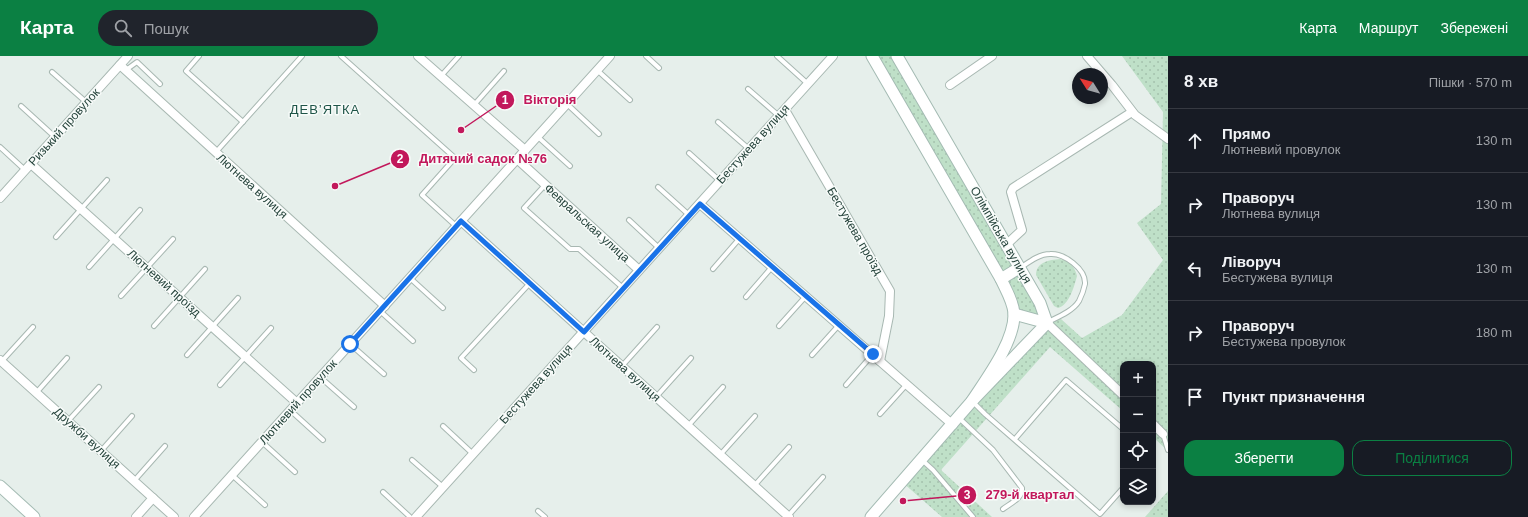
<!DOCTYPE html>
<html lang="uk">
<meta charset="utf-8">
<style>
:root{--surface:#171b24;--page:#20242c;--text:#f1f3f6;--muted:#9ea1a6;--line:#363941;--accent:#0b8043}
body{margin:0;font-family:Arial,sans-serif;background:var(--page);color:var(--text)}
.controls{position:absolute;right:12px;bottom:12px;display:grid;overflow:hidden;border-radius:8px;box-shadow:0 2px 6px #0003}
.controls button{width:36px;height:36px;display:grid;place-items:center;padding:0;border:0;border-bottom:1px solid var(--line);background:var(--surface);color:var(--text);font:20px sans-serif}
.compass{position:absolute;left:1072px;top:12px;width:36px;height:36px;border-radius:50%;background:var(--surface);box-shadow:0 2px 6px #0003;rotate:307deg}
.stop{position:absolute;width:12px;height:12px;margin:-9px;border:3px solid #1a73e8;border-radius:50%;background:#fff}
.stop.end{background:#1a73e8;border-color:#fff;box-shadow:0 1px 4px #0008}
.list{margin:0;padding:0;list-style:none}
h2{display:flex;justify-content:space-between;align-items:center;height:52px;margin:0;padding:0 16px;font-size:17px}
h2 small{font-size:13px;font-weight:400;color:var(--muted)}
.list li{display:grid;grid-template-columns:26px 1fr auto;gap:12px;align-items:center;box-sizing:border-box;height:64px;padding:0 16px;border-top:1px solid var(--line)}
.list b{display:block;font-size:15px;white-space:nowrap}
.list p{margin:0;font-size:13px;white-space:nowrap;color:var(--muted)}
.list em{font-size:13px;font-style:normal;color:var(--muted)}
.actions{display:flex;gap:8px;padding:12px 16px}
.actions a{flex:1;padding:9px 0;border:1px solid var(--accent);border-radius:12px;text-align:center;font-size:14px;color:var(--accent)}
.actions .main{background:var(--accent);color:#fff}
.icon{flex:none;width:22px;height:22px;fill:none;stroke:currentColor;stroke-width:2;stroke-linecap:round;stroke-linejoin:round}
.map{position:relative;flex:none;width:1168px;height:461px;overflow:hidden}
header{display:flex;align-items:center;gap:24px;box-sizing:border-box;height:56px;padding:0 20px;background:var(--accent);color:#fff}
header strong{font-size:19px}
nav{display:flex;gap:22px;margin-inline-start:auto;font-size:14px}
.search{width:280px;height:36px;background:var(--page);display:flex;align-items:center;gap:10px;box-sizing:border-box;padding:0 14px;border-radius:22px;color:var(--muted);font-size:15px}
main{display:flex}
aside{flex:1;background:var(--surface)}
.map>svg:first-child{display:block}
.grass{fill:url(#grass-dots)}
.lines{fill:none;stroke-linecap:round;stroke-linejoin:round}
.lane-casing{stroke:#a8b8b2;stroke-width:6}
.street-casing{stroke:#a8b8b2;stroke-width:10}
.secondary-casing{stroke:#a4bbb3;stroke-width:13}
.lane{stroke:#fff;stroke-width:4}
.street{stroke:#fff;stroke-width:8}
.secondary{stroke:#fff;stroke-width:11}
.route{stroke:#1a73e8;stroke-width:5}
.labels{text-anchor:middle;stroke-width:3;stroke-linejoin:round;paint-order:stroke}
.street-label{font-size:12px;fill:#24423a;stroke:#f7fbf9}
.neighbourhood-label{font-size:13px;letter-spacing:1px;fill:#1f5548;stroke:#f7fbf9}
.leader{fill:none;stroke:#c2185b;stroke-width:1.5}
.callout-dot{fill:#c2185b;stroke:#f7fbf9;stroke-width:1.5}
.mark-label{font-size:12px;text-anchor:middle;font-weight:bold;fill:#fff}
.callout-label{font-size:13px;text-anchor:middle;font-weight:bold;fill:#c2185b;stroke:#f7fbf9;stroke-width:3;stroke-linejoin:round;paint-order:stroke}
</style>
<header>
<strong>Карта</strong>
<div class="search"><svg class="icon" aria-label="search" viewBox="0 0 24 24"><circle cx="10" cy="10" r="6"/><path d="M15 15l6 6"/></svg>Пошук</div>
<nav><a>Карта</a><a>Маршрут</a><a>Збережені</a></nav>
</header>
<main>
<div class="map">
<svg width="1168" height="461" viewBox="0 0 1168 461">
<defs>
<pattern id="grass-dots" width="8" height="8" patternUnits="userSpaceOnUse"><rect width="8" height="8" fill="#bfe0c8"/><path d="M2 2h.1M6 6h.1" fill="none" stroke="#a4c1ad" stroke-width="1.8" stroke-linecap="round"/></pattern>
</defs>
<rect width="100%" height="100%" fill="#e6efeb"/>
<g class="grass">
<polygon points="872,0 897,0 1047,266 1061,263 1082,282 1122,259 1163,204 1137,167 1161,148 1163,56 1122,0 1168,0 1168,395 1153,381 1153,308 1123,308 1123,355 1050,291 941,414 992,461 942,461 902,426 1047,267 1014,258"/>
<path d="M 1060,203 C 1069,204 1075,211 1077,220 C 1074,231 1069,249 1058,252 L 1054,250 L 1036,219 C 1036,206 1049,204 1060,203 Z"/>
<polygon points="1168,435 1168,461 1145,461"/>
</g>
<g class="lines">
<defs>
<g id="lane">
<polyline points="199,0 186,15 243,66"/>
<polyline points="341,0 455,102 422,139 456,170"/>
<polyline points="646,0 659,12"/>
<polyline points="777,0 808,28"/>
<polyline points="126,14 137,6 160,28"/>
<polyline points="597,14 630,44"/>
<polyline points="52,16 86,46"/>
<polyline points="441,20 459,0"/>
<polyline points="748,33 779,60"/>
<polyline points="567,48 599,78"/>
<polyline points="474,49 504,15"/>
<polyline points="21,50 55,81"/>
<polyline points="718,66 749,93"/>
<polyline points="538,81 570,110"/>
<polyline points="0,91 25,114"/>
<polyline points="216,96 302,0"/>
<polyline points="689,97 720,125"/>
<polyline points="545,129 524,152 570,193 579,193 623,232"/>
<polyline points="658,131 689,159"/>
<polyline points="629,164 659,192"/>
<polyline points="56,181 107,124"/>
<polyline points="89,211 140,154"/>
<path d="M 1020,212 C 1029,206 1039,198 1050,198 C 1064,197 1086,213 1085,228 C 1084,233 1081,241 1079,245 C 1073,255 1058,261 1048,266"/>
<polyline points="713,213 740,182"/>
<polyline points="410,222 443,252"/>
<polyline points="121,240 173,183"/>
<polyline points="746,241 772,211"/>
<polyline points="380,255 413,285"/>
<polyline points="154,270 205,213"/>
<polyline points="779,270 806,240"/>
<polyline points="350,288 384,318"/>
<polyline points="187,299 238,242"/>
<polyline points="812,299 839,269"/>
<polyline points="2,305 33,271"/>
<polyline points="622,310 657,271"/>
<polyline points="474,314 461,302 530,227"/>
<polyline points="320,321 354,351"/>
<polyline points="220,329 271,272"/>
<polyline points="846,329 873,298"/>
<polyline points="36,337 67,302"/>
<polyline points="656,341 691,302"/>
<polyline points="972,345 985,358 1100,458 1123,432"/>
<polyline points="290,354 323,384"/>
<polyline points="880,358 907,328"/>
<path d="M 959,362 L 993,394 L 1022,432 C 1023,442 1011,447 1003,453"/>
<polyline points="68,365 99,331"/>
<polyline points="443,370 473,398"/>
<polyline points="688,370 723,331"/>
<polyline points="1163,378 1168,394"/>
<polyline points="1015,383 1066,324 1123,373"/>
<polyline points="262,386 295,416"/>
<polyline points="101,395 132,360"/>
<polyline points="720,399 755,360"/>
<polyline points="412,404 443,431"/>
<polyline points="922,404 933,414 973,461"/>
<polyline points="232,419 265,449"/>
<polyline points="134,425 165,390"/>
<polyline points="754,430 789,391"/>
<polyline points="383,436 410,461"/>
<polyline points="538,455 545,461"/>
<polyline points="788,460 823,421"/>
</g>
<g id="street">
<polyline points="418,0 525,94"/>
<polyline points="1087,0 1112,29 1135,59 1168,83"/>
<polyline points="120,9 385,250"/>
<polyline points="950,29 992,0"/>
<polyline points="785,54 890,235 889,260 880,305"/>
<polyline points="517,103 639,214"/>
<polyline points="31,108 297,347"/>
<polyline points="0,142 128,0"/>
<polyline points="700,148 953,369"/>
<polyline points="461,165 789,461"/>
<polyline points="1006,189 1022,174 1011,136 1013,132 1132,56"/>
<polyline points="1047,267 1123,339"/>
<polyline points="0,304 174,461"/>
<polyline points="1153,368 1163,378"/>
<polyline points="136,461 153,442"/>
<polyline points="194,461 610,0"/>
<polyline points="416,461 833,0"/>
</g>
<g id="secondary">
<path d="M 872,0 L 1001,223 C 1006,234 1013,245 1014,257 C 1015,285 987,322 972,345"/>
<polyline points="897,0 1040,247 1047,267"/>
<polyline points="1001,223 1019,212"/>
<polyline points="1014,258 1047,267"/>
<polyline points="0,430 34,461"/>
<polyline points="871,461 972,345 1047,267"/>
</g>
</defs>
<use href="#lane" class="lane-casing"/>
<use href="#street" class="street-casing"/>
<use href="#secondary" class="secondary-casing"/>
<use href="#lane" class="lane"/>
<use href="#street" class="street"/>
<use href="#secondary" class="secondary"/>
</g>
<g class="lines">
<polyline class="route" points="350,288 461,165 584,276 700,148 873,298"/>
</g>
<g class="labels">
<g class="street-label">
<text transform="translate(64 71) rotate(-48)" y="4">Ризький провулок</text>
<text transform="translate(753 88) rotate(-48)" y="4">Бестужева вулиця</text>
<text transform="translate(252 130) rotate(42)" y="4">Лютнева вулиця</text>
<text transform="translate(587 167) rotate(42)" y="4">Февральская улица</text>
<text transform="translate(855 175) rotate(60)" y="4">Бестужева проїзд</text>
<text transform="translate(1001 179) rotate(60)" y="4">Олімпійська вулиця</text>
<text transform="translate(164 227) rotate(42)" y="4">Лютневий проїзд</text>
<text transform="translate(625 313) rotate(42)" y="4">Лютнева вулиця</text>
<text transform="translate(536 328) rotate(-48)" y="4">Бестужева вулиця</text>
<text transform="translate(298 346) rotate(-48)" y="4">Лютневий провулок</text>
<text transform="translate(87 382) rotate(42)" y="4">Дружби вулиця</text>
</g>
<g class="neighbourhood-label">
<text x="325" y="58">ДЕВ’ЯТКА</text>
</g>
</g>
<path class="leader" d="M461 74L505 44M335 130L400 103M903 445L967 439"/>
<g class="callout-dot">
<circle cx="461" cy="74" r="4"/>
<circle cx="335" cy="130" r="4"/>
<circle cx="903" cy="445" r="4"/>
<circle cx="505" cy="44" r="10"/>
<circle cx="400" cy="103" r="10"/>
<circle cx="967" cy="439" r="10"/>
</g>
<g class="mark-label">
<text x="505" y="48">1</text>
<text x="400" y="107">2</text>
<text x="967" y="443">3</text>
</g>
<g class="callout-label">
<text x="550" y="48">Вікторія</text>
<text x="483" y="107">Дитячий садок №76</text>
<text x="1030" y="443">279-й квартал</text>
</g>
</svg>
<div class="controls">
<button>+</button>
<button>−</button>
<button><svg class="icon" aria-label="locate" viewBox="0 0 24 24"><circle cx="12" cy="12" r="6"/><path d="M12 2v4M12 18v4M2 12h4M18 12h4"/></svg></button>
<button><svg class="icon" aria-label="layers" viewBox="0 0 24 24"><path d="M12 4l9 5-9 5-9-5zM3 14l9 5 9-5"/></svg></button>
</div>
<svg class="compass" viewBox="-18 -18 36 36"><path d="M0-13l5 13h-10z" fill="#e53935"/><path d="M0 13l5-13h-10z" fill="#9ea1a6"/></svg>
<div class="stop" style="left:350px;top:288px"></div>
<div class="stop end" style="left:873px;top:298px"></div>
</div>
<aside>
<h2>8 хв<small>Пішки · 570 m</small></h2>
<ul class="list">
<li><svg class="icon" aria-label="ahead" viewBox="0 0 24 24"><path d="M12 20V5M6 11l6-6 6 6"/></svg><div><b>Прямо</b><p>Лютневий провулок</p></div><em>130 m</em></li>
<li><svg class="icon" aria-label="right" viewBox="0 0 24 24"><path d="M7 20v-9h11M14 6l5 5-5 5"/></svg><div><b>Праворуч</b><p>Лютнева вулиця</p></div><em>130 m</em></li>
<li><svg class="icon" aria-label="left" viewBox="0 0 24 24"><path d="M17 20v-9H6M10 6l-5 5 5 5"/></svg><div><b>Ліворуч</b><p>Бестужева вулиця</p></div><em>130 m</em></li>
<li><svg class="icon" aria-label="right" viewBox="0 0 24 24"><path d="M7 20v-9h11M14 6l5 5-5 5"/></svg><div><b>Праворуч</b><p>Бестужева провулок</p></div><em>180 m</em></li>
<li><svg class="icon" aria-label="arrive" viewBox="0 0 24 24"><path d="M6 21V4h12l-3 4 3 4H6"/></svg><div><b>Пункт призначення</b></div></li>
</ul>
<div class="actions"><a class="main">Зберегти</a><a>Поділитися</a></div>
</aside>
</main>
